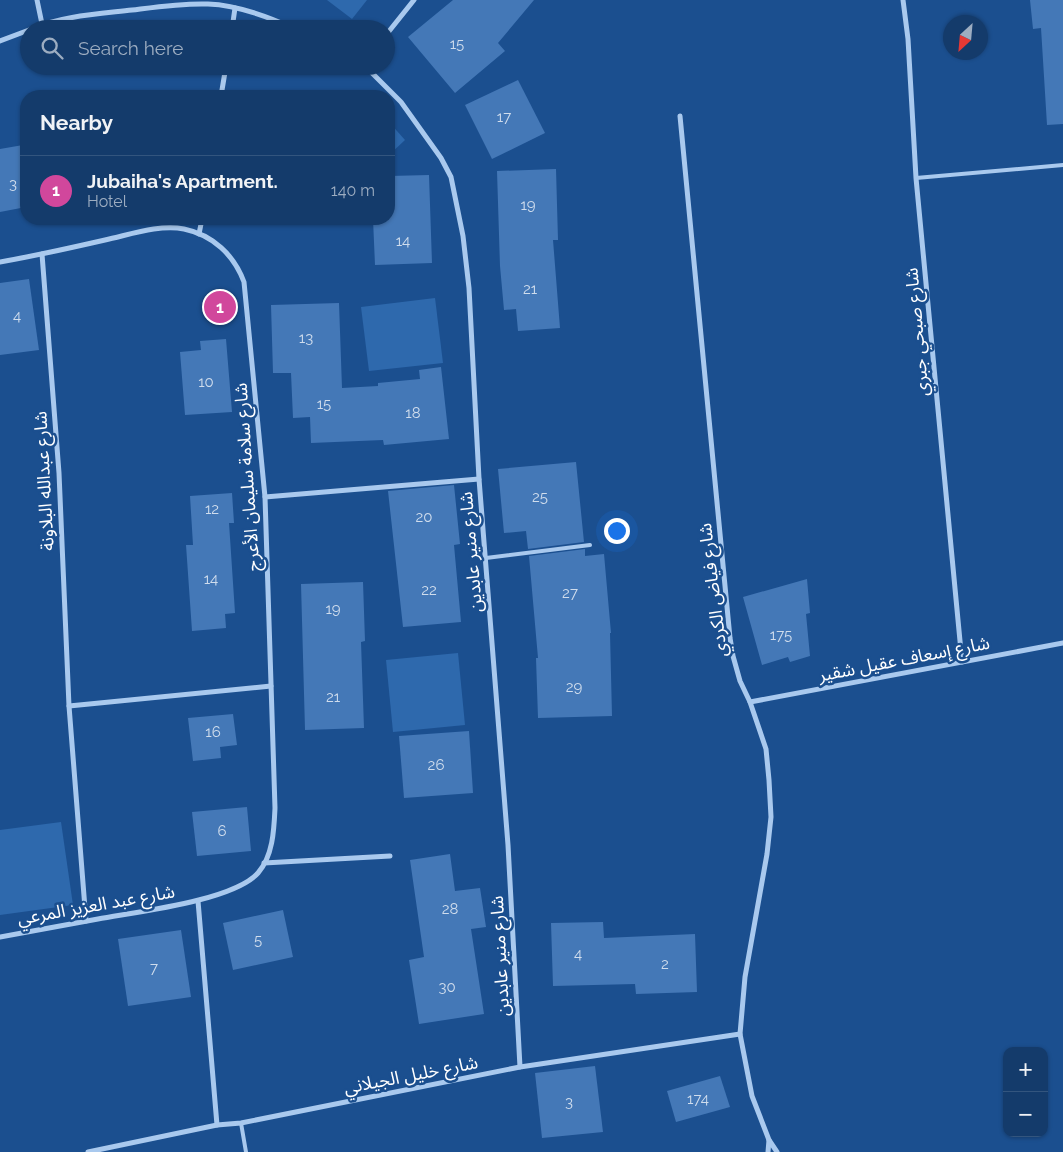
<!DOCTYPE html>
<meta charset="utf-8">
<style>
:root{--surface:#143b6b;--page:#214673;--text:#f1f3f6;--muted:#9dadc1;--line:#33557e;--accent:#8bbbb9}
body{margin:0;font-family:Raleway,"Noto Sans Arabic",sans-serif;background:var(--page);color:var(--text)}
.controls{position:absolute;right:15px;bottom:15px;display:grid;overflow:hidden;border-radius:10px;box-shadow:0 1px 4px #0004}
.controls button{width:45px;height:45px;display:grid;place-items:center;padding:0;border:0;border-bottom:1px solid var(--line);background:var(--surface);color:var(--text);font:25px sans-serif}
.compass{position:absolute;left:943px;top:15px;width:45px;height:45px;border-radius:50%;background:var(--surface);box-shadow:0 1px 4px #0004;rotate:206deg}
.you{position:absolute;left:616px;top:530px;width:18px;height:18px;margin:-12px;border:4px solid #fff;border-radius:50%;background:#1a73e8;box-shadow:0 0 0 8px #1a73e833}
.badge{display:grid;place-items:center;width:32px;height:32px;border-radius:50%;background:var(--accent);color:#fff;font-size:16px;font-weight:700}
.pin{position:absolute;translate:-50% -50%;border:2px solid #fff;box-shadow:0 1px 5px #0006}
.list{margin:0;padding:0;list-style:none}
h2{display:flex;justify-content:space-between;align-items:center;height:65px;margin:0;padding:0 20px;font-size:21px}
h2 small{font-size:16px;font-weight:400;color:var(--muted)}
.list li{display:grid;grid-template-columns:32px 1fr auto;gap:15px;align-items:center;box-sizing:border-box;height:70px;padding:0 20px;border-top:1px solid var(--line)}
.list b{display:block;font-size:19px;white-space:nowrap}
.list p{margin:0;font-size:16px;white-space:nowrap;color:var(--muted)}
.list em{font-size:16px;font-style:normal;color:var(--muted)}
.icon{flex:none;width:28px;height:28px;fill:none;stroke:currentColor;stroke-width:2;stroke-linecap:round;stroke-linejoin:round}
.map{position:relative;flex:none;width:1063px;height:1152px;overflow:hidden}
.search{position:absolute;background:var(--surface);box-shadow:0 1px 4px #0004;left:20px;top:20px;width:375px;height:55px;display:flex;align-items:center;gap:12px;box-sizing:border-box;padding:0 18px;border-radius:28px;color:var(--muted);font-size:19px}
.panel{position:absolute;background:var(--surface);box-shadow:0 1px 4px #0004;left:20px;top:90px;width:375px;height:135px;border-radius:20px}
.map>svg:first-child{display:block}
.green{fill:#2e69ad}
.building{fill:#4478b7}
.lines{fill:none;stroke-linecap:round;stroke-linejoin:round}
.service{stroke:#a9c9ee;stroke-width:4}
.minor{stroke:#a9c9ee;stroke-width:5}
.labels{text-anchor:middle;stroke-width:5;stroke-linejoin:round;paint-order:stroke}
.number-label{font-size:15px;fill:#d0dded}
.street-label{font-size:18px;fill:#fff;stroke:#1b4f8f}
</style>
<div class="map">
<svg width="1063" height="1152" viewBox="0 0 1063 1152">
<rect width="100%" height="100%" fill="#1b4f8f"/>
<g class="green">
<polygon points="327,0 367,0 352,19"/>
<polygon points="389,122 405,140 389,155"/>
<polygon points="435,298 443,363 369,371 361,307"/>
<polygon points="458,653 465,725 393,732 386,660"/>
<polygon points="61,822 73,905 0,915 0,830"/>
</g>
<g class="building">
<polygon points="453,0 534,0 498,43 505,51 455,93 408,37"/>
<polygon points="1030,0 1063,0 1063,124 1047,125 1041,28 1033,29"/>
<polygon points="518,80 545,133 492,159 465,105"/>
<polygon points="23,145 26,161 26,207 0,212 0,149"/>
<polygon points="556,169 558,240 553,240 560,328 518,331 516,309 504,310 500,266 497,171"/>
<polygon points="429,175 432,263 375,265 373,219 389,219 389,176"/>
<polygon points="29,279 39,350 0,355 0,283"/>
<polygon points="339,303 342,388 378,386 378,383 420,379 419,370 441,367 449,439 384,445 383,440 311,443 310,417 293,418 291,373 273,373 271,305"/>
<polygon points="226,339 232,412 185,415 180,352 201,350 200,341"/>
<polygon points="576,462 584,542 528,549 526,531 504,533 498,469"/>
<polygon points="454,485 460,544 454,545 461,622 403,627 388,491"/>
<polygon points="232,493 234,523 229,523 235,613 225,614 226,628 192,631 186,545 193,545 190,496"/>
<polygon points="585,549 585,556 604,554 611,633 610,633 612,716 538,718 536,658 538,658 529,556"/>
<polygon points="807,579 810,613 806,614 810,656 790,662 788,657 762,665 743,597"/>
<polygon points="363,582 365,641 361,642 364,728 305,730 301,584"/>
<polygon points="233,714 237,745 220,747 221,758 193,761 188,718"/>
<polygon points="469,731 473,793 404,798 399,736"/>
<polygon points="247,807 251,851 197,856 192,812"/>
<polygon points="450,854 455,891 480,888 486,927 471,929 484,1014 419,1024 409,960 424,957 410,860"/>
<polygon points="283,910 293,957 233,970 223,923"/>
<polygon points="603,922 604,938 695,934 697,992 636,994 635,984 553,986 551,923"/>
<polygon points="181,930 191,997 128,1006 118,939"/>
<polygon points="595,1066 603,1132 542,1138 535,1073"/>
<polygon points="720,1076 730,1107 676,1122 667,1091"/>
</g>
<g class="lines">
<g class="service">
<polyline points="916,178 1063,165"/>
<polyline points="486,558 590,545"/>
<polyline points="241,1123 246,1152"/>
</g>
<g class="minor">
<polyline points="37,0 42,24"/>
<polyline points="903,0 908,39 916,178 962,662"/>
<path d="M 31,29 C 62,16 98,14 132,10 C 156,7 183,3 208,4 C 237,5 269,17 295,29"/>
<polyline points="232,29 235,8"/>
<polyline points="386,35 414,0"/>
<polyline points="0,41 29,30"/>
<polyline points="365,66 401,102 441,158 451,177 463,236 469,288 479,479 508,845 520,1067"/>
<polyline points="221,96 226,66"/>
<polyline points="680,116 730,638 733,656 740,681 750,702 766,749 769,780 771,817 767,854 745,977 740,1034 752,1096 769,1140 777,1152"/>
<polyline points="199,234 202,219"/>
<polyline points="42,254 59,473 69,706 86,921"/>
<path d="M 0,262 C 35,256 70,248 105,240 C 129,235 159,224 184,229 C 213,235 234,255 244,282 L 265,497 L 275,808 C 274,830 273,856 258,873 C 233,901 135,912 98,919 C 65,925 33,931 0,937"/>
<polyline points="265,497 479,479"/>
<polyline points="750,702 1063,643"/>
<polyline points="69,706 271,686"/>
<polyline points="264,863 390,856"/>
<polyline points="198,901 217,1125"/>
<polyline points="88,1152 217,1125 241,1123 520,1067 740,1034"/>
<polyline points="768,1152 769,1140"/>
</g>
</g>
<g class="labels">
<g class="number-label">
<text x="457" y="49">15</text>
<text x="504" y="122">17</text>
<text x="13" y="189">3</text>
<text x="528" y="210">19</text>
<text x="403" y="246">14</text>
<text x="530" y="294">21</text>
<text x="17" y="321">4</text>
<text x="306" y="343">13</text>
<text x="206" y="387">10</text>
<text x="324" y="409">15</text>
<text x="413" y="418">18</text>
<text x="540" y="502">25</text>
<text x="212" y="514">12</text>
<text x="424" y="522">20</text>
<text x="211" y="584">14</text>
<text x="429" y="595">22</text>
<text x="570" y="598">27</text>
<text x="333" y="614">19</text>
<text x="781" y="640">175</text>
<text x="574" y="692">29</text>
<text x="333" y="702">21</text>
<text x="213" y="737">16</text>
<text x="436" y="770">26</text>
<text x="222" y="836">6</text>
<text x="450" y="914">28</text>
<text x="258" y="945">5</text>
<text x="578" y="959">4</text>
<text x="665" y="969">2</text>
<text x="154" y="973">7</text>
<text x="447" y="992">30</text>
<text x="698" y="1104">174</text>
<text x="569" y="1107">3</text>
</g>
<g class="street-label">
<text transform="translate(917 332) rotate(-95)" y="6">شارع صبحي جبري</text>
<text transform="translate(247 477) rotate(-94)" y="6">شارع سلامة سليمان الأعرج</text>
<text transform="translate(44 481) rotate(-93)" y="6">شارع عبدالله البلاونة</text>
<text transform="translate(471 552) rotate(-95)" y="6">شارع منير عابدين</text>
<text transform="translate(713 590) rotate(-97)" y="6">شارع فياض الكردي</text>
<text transform="translate(904 659) rotate(-11)" y="6">شارع إسعاف عقيل شقير</text>
<text transform="translate(96 905) rotate(-10)" y="6">شارع عبد العزيز المرعي</text>
<text transform="translate(500 956) rotate(-93)" y="6">شارع منير عابدين</text>
<text transform="translate(411 1075) rotate(-11)" y="6">شارع خليل الجيلاني</text>
</g>
</g>
</svg>
<div class="controls">
<button>+</button>
<button>−</button>
</div>
<svg class="compass" viewBox="-18 -18 36 36"><path d="M0-13l5 13h-10z" fill="#e53935"/><path d="M0 13l5-13h-10z" fill="#9dadc1"/></svg>
<div class="you"></div>
<div class="pin badge" style="left:220px;top:307px;background:#d1479c">1</div>
<div class="search"><svg class="icon" aria-label="search" viewBox="0 0 24 24"><circle cx="10" cy="10" r="6"/><path d="M15 15l6 6"/></svg>Search here</div>
<section class="panel">
<h2>Nearby<small></small></h2>
<ul class="list">
<li><span class="badge" style="background:#d1479c">1</span><div><b>Jubaiha's Apartment.</b><p>Hotel</p></div><em>140 m</em></li>
</ul>
</section>
</div>
